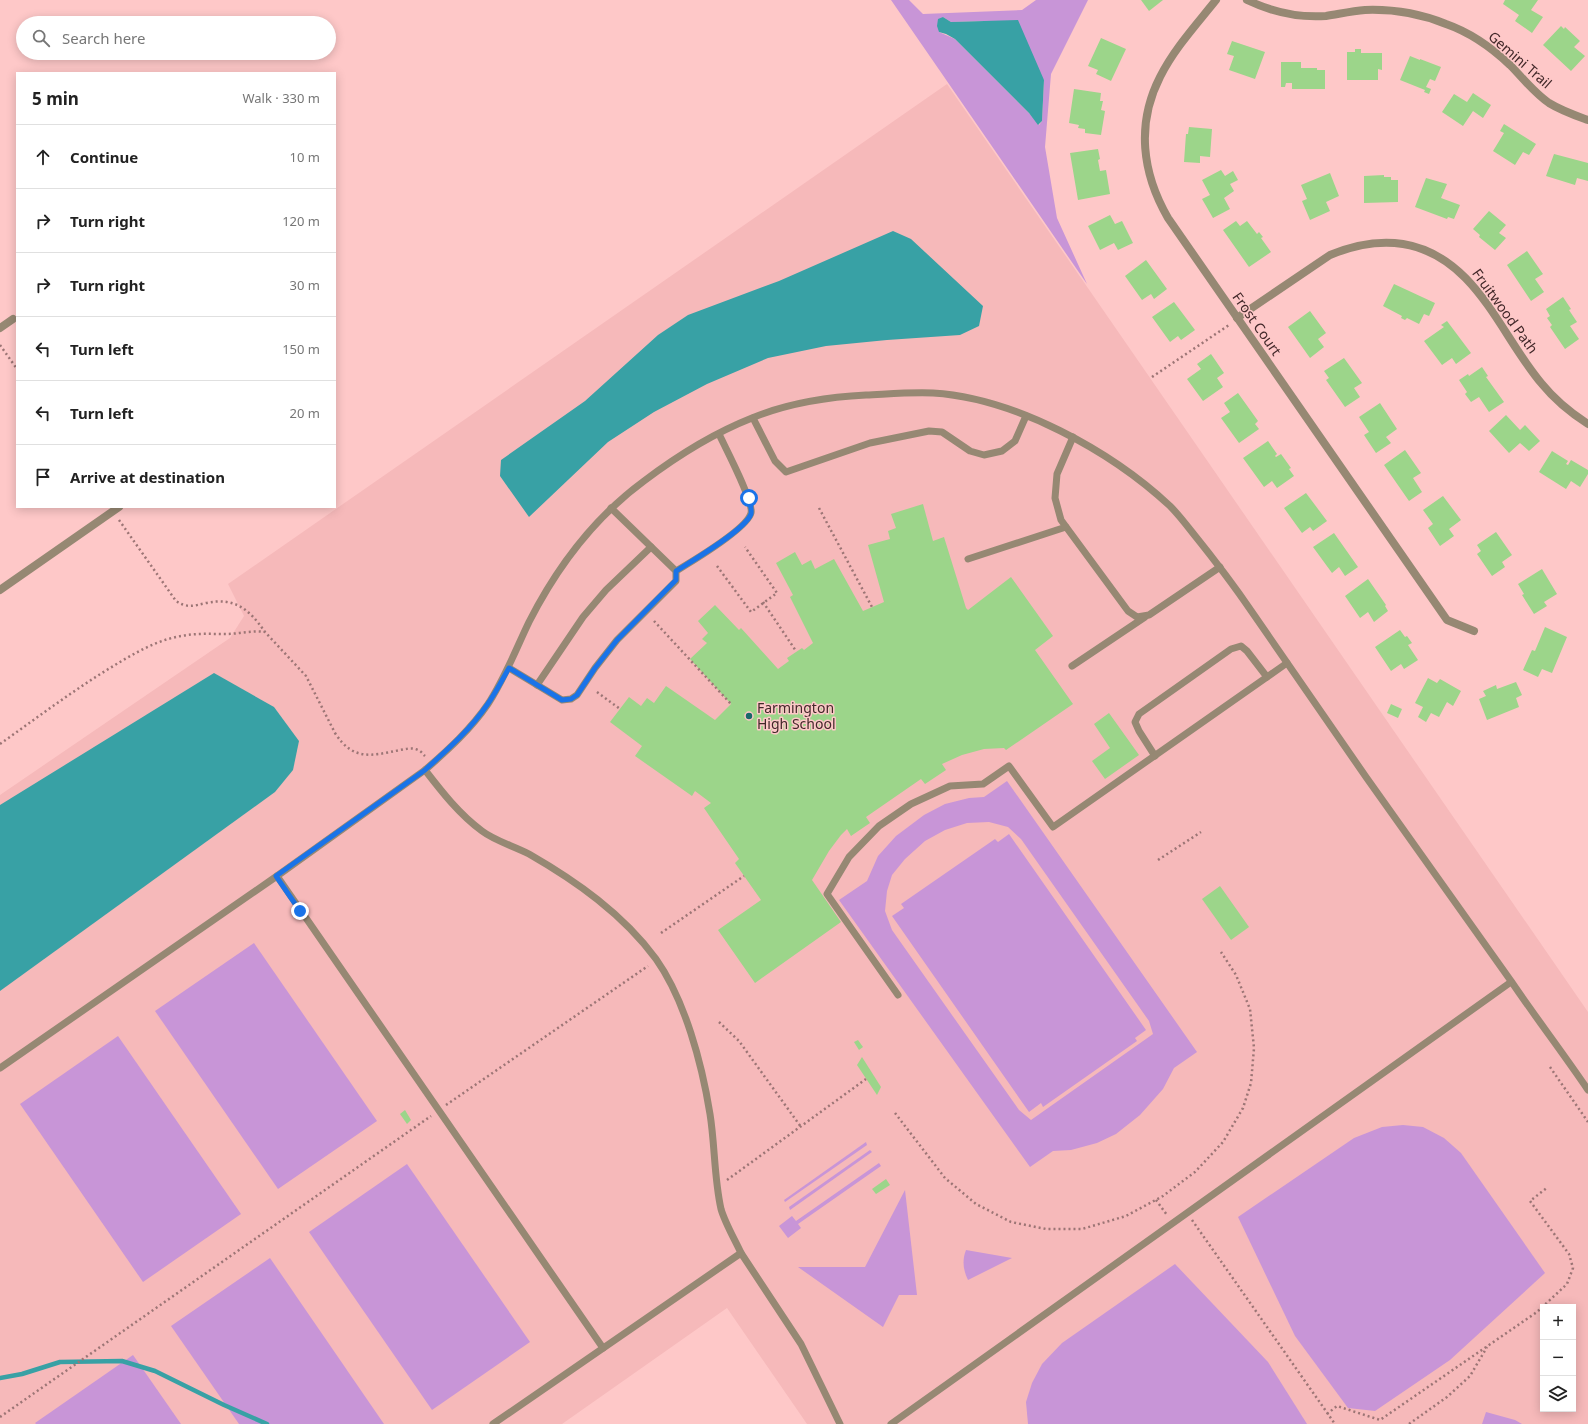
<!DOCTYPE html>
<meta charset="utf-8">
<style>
:root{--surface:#fff;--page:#f6f6f6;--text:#222;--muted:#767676;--line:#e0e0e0}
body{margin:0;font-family:"Noto Sans",sans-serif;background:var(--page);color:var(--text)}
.controls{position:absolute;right:12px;bottom:12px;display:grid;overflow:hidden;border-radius:0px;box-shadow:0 2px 10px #0003}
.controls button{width:36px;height:36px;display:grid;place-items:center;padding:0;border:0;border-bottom:1px solid var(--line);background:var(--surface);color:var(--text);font:20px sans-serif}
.stop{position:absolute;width:12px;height:12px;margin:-9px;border:3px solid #1a73e8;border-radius:50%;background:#fff}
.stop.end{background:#1a73e8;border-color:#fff;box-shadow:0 1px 4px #0008}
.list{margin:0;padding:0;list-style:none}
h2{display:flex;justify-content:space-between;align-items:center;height:52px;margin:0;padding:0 16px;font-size:17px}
h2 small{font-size:13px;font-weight:400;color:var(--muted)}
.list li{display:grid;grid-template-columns:26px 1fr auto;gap:12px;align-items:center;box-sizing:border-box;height:64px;padding:0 16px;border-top:1px solid var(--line)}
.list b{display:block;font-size:15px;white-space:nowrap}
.list em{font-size:13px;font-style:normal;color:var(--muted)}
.icon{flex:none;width:22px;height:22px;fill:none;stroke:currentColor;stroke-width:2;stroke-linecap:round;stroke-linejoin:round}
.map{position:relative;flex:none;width:1588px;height:1424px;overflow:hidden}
.search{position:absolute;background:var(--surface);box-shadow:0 2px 10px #0003;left:16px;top:16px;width:320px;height:44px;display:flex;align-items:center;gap:10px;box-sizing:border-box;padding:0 14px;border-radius:22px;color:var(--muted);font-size:15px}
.panel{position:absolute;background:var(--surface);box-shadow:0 2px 10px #0003;left:16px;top:72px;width:320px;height:436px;border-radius:0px}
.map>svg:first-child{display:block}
.built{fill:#f6b9ba;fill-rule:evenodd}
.green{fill:#c895d7;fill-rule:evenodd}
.water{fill:#38a1a5}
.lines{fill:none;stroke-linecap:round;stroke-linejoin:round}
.stream{stroke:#38a1a5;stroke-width:4.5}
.building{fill:#9cd58a}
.path{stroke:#9c7575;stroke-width:2.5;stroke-dasharray:2 3;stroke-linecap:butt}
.lane{stroke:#968873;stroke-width:7}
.street{stroke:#968873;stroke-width:8}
.route{stroke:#1a73e8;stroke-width:5}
.poi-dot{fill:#19676a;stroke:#fec8c8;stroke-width:1.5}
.labels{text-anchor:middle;stroke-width:3;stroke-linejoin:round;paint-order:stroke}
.street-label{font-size:14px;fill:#422829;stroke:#fec8c8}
.poi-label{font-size:14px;fill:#422829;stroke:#fec8c8;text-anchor:start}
</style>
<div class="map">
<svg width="1588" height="1424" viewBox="0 0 1588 1424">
<rect width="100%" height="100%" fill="#fec8c8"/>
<path class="built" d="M 947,84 L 1588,1012 L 1588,1424 L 807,1424 L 727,1308 L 562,1424 L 0,1424 L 0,795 L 230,638 L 244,616 L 228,584 ZM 1543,1307 L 1573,1307 L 1573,1409 L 1543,1409 Z"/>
<g class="green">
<path d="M 891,0 L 909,0 L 923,14 L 1022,10 L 1036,0 L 1088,0 L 1051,74 L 1045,147 L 1057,218 L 1087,284 ZM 943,17 L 951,22 L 984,21 L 1044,80 L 1042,121 L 1039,125 L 1029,113 L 955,39 L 939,32 Z"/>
<path d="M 1007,781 L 1197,1052 L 1174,1068 L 1163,1089 L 1140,1115 L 1116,1134 L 1097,1143 L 1071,1150 L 1053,1151 L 1030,1167 L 839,900 L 867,881 L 878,856 L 896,836 L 924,815 L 945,804 L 969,798 L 984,797 ZM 989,822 L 1008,827 L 1021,839 L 1149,1021 L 1153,1034 L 1031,1120 L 1019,1110 L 892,930 L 885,911 L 887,891 L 892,875 L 905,859 L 925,841 L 945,830 L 967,823 Z"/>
<polygon points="1009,834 1146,1030 1135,1038 1137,1041 1043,1107 1041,1103 1029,1112 892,916 904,908 901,904 995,839 998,842"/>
<polygon points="254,943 377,1121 278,1189 155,1011"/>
<polygon points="118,1036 241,1214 143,1282 20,1104"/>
<polygon points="1403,1125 1423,1127 1444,1138 1461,1153 1545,1273 1450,1360 1375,1411 1348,1408 1295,1336 1238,1217 1354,1138 1382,1127"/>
<polygon points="866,1142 867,1145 785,1202 784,1200"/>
<polygon points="870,1150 872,1152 790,1210 789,1207"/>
<polygon points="879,1163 881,1166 798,1224 801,1228 788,1238 779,1226 792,1216 796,1221"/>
<polygon points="407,1164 530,1342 432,1410 309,1232"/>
<polygon points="905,1190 917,1295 899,1295 883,1327 798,1267 865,1267"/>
<path d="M 966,1250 L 1012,1258 L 968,1280 C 963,1270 962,1260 966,1250 Z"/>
<polygon points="270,1258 384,1424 239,1424 171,1326"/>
<polygon points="1175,1264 1268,1362 1307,1424 1028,1424 1026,1402 1032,1383 1042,1364 1062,1343"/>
<polygon points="133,1355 181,1424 36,1424 35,1423"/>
<polygon points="1486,1412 1515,1420 1522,1424 1482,1424"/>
</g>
<g class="water">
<polygon points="943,17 951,22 1018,20 1044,80 1042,121 1038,125 1029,113 955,39 946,34 939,32 937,26 938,19"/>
<polygon points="893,231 911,239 983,306 979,326 960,335 887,340 826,346 768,358 707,384 654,412 608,442 529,517 500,476 501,460 585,401 658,335 688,315 779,281"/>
<polygon points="214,673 274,707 299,741 293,770 275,792 0,991 0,805"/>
</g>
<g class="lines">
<polyline class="stream" points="0,1378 22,1374 60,1362 122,1361 155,1371 224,1405 267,1424"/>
</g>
<g class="building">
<polygon points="1141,0 1163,0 1149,11"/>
<polygon points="1505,0 1538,0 1531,10 1543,17 1532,33 1515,21 1519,15 1503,4"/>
<polygon points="1561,26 1564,29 1565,27 1580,41 1574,47 1585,56 1571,71 1543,45"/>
<polygon points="1101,38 1126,49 1111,81 1096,74 1098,70 1088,66"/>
<polygon points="1232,41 1265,52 1255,79 1229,70 1234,56 1227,54"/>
<polygon points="1355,49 1361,49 1361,53 1382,53 1382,70 1378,69 1378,80 1347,80 1347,52 1355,52"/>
<polygon points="1410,56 1420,60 1420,59 1441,67 1435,81 1430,79 1426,87 1431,89 1429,94 1424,92 1425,90 1400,80"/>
<polygon points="1281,62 1301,62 1301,68 1317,68 1317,70 1325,70 1325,89 1292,89 1292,83 1286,83 1285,87 1281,87"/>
<polygon points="1074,89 1101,93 1100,101 1103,101 1101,110 1105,111 1101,135 1085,133 1085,129 1078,128 1079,125 1069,123"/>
<polygon points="1473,93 1491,105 1483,118 1473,111 1463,126 1442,112 1454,94 1467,102"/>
<polygon points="1504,124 1536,144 1529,155 1523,152 1515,165 1493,151 1504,133 1500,131"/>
<polygon points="1189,127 1212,129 1210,157 1200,156 1200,163 1184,162 1186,134 1188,134"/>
<polygon points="1098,149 1100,159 1098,160 1100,171 1106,170 1110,194 1078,200 1070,153"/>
<polygon points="1554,154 1588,163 1588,181 1577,178 1575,185 1546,176"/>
<polygon points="1221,170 1225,176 1233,171 1238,180 1230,184 1234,191 1224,198 1230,209 1213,218 1202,199 1210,195 1202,180"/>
<polygon points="1330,173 1339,196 1326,202 1330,211 1310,220 1302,201 1307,199 1301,185"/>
<polygon points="1384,175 1384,177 1391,177 1391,180 1398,180 1398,202 1364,203 1364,176"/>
<polygon points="1426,178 1447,184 1441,198 1460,205 1454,219 1448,217 1447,219 1415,207"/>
<polygon points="1489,211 1506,225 1499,233 1506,238 1495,250 1479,237 1480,235 1473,229"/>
<polygon points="1110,215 1115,224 1122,221 1133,243 1118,250 1114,243 1100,250 1088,226"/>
<polygon points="1236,221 1240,226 1247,221 1257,234 1259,232 1263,237 1261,238 1271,252 1249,267 1223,230"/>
<polygon points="1527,251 1543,274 1535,279 1544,292 1531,301 1507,265"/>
<polygon points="1146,260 1167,289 1154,299 1151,294 1142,300 1125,276"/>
<polygon points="1394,284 1435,303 1429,316 1424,314 1419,324 1407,318 1405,320 1401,318 1402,316 1383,306"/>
<polygon points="1563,297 1571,309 1569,310 1577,322 1570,326 1579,339 1565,349 1550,327 1552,325 1547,318 1550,316 1546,309"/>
<polygon points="1174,302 1195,330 1181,340 1178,336 1170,342 1152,317"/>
<polygon points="1310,311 1326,333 1318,339 1324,347 1310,358 1288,327"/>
<polygon points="1447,321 1471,353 1456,364 1452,358 1442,365 1424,341 1444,327 1441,325"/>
<polygon points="1211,354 1224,373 1217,378 1223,387 1203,401 1187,379 1201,369 1197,364"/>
<polygon points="1344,358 1362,383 1354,388 1360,397 1345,407 1326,380 1329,378 1324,371"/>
<polygon points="1482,367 1488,376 1486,377 1504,402 1489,412 1479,397 1471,402 1465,394 1467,392 1459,380 1468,374 1469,376"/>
<polygon points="1238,393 1258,421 1255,424 1259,429 1239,443 1221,418 1230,412 1224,403"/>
<polygon points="1380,403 1397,429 1386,437 1391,443 1376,453 1364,435 1369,432 1359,417"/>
<polygon points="1506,415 1520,430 1525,425 1540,441 1529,451 1520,443 1509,453 1489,431"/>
<polygon points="1268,441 1277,454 1275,456 1276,457 1281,454 1291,468 1289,469 1294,476 1277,488 1272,481 1264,487 1243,458"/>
<polygon points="1405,450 1421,473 1413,478 1422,492 1409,501 1384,465"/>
<polygon points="1552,451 1568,461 1566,464 1568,465 1571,460 1588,470 1588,474 1580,487 1571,481 1566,489 1539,472"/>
<polygon points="1306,493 1327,521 1313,531 1310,527 1302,533 1284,508"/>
<polygon points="1443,496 1461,520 1449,529 1454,536 1440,546 1428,528 1433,524 1423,510"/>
<polygon points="923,504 933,541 944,537 966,608 968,610 1011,577 1053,636 1035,650 1073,704 1006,750 1004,748 984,749 962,755 942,764 946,770 925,784 921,779 866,817 870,823 851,836 847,829 841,835 829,851 812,880 841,922 755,983 718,930 761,900 735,863 739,859 704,808 711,803 695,791 692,796 635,756 642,746 610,722 629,697 641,706 647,698 654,703 666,686 715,720 731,704 690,659 707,643 702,639 708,633 698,621 715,605 739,630 741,628 778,669 789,661 787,658 802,648 804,650 813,643 790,597 793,595 776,563 795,552 802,565 811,560 815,569 834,559 863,611 884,602 868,545 890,539 888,531 896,528 891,514"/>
<polygon points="1496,532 1512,555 1502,562 1505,567 1492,576 1477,554 1481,551 1477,545"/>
<polygon points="1334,533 1358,567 1345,576 1339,567 1332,573 1313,547"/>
<polygon points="1542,569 1557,594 1544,602 1547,606 1534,614 1522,595 1524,594 1518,584"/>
<polygon points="1368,579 1386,605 1385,606 1388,611 1374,622 1368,612 1360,618 1345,596"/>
<polygon points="1545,627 1567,637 1552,673 1542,669 1538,677 1523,670 1532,650 1535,651"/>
<polygon points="1400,630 1405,637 1407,636 1412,643 1408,645 1418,660 1404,669 1401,664 1391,671 1375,647"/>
<polygon points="1428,678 1437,683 1440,679 1461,691 1453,706 1447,702 1439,717 1431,713 1426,722 1418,717 1423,707 1415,703"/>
<polygon points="1516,682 1522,695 1516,698 1519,707 1487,720 1479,699 1486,696 1483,691 1496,685 1497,689"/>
<polygon points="1391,704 1402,709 1398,718 1387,713"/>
<polygon points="1109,713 1139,755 1105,779 1092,761 1110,748 1094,724"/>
<polygon points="1220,886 1249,927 1231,940 1202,899"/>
<polygon points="858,1040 863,1047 859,1050 854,1042"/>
<polygon points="862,1057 881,1087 877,1095 857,1065"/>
<polygon points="405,1110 411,1120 407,1124 400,1114"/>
<polygon points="886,1179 890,1185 876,1194 872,1189"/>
</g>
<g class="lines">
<g class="path">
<polyline points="0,345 17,369"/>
<polyline points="1152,377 1229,325"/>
<polyline points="819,508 872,607"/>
<path d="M 119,520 L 176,601 C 186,608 194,606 206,603 C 235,597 249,609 265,632"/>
<polyline points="717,566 751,612 777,593 745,547"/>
<polyline points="763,602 796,651"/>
<polyline points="654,621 731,704"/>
<polyline points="597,692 620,709"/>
<path d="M 0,744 C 38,717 75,689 115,665 C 135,653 157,640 181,636 C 196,633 211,634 226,634 C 239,634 253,630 265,632 L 306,676 L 335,733 C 353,761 371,756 400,750 C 406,749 412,747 418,750 C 421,751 423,754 425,756"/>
<polyline points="1158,860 1201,832"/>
<polyline points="661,933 744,876"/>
<polyline points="719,1022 739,1041 801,1127"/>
<polyline points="1550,1067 1588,1122"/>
<polyline points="446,1105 648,966"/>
<polyline points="895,1113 945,1178 976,1204 1011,1222 1046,1229 1082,1229 1126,1216 1163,1196 1195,1172 1223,1142 1243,1108 1251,1083 1254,1048 1250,1009 1236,975 1221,952"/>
<polyline points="727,1180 866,1079"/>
<polyline points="1156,1200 1167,1215"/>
<polyline points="1192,1220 1335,1424"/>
<polyline points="1327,1414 1337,1406 1380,1420 1537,1312 1567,1284 1573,1268 1569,1254 1530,1201 1548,1187"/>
<polyline points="0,1417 431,1116"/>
<polyline points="1409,1424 1447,1397 1470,1376 1487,1347"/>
</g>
<g class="lane">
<polyline points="753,418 775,461 786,472 870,443 929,431 942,432 970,451 984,455 1002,451 1015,441 1026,416"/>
<polyline points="1073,437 1057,474 1055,498 1061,520 1128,611 1137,617 1149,615 1220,567"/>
<polyline points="968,559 1066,527"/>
<path d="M 676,571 C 691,562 747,529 751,513 C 754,502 725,447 719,434"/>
<polyline points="1072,666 1145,617"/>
<polyline points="509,668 562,700 571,699 577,695 595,668 617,640 676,581 676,571 611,508"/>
<polyline points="537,685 583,617 606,590 651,547"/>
<polyline points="1155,756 1139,731 1135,722 1139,714 1231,649 1241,646 1247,651 1267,677"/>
<path d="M 425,770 C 442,792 459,814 482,831 C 495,841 514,846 529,854 C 576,881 623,914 656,959 C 685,1000 702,1064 710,1114 C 715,1145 714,1178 721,1209 C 725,1223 735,1240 741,1253"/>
<polyline points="277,876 603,1348"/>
<polyline points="898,995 827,894 849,857 879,826 911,804 950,786 983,784 1009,766 1053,827 1287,663"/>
<path d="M 0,1068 L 277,876 L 425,770 C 448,750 471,729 488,704 C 505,678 516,649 529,622 C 557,567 595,517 644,481 C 677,456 714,433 752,418 C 788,403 827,397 866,395 C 888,394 911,392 933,393 C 1015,398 1111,451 1170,506 C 1178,514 1185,523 1192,532 C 1213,558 1233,584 1252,612 C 1290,667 1328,722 1366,777 C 1414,845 1463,913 1511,981 C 1536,1018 1563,1053 1588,1090"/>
<polyline points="493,1424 741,1253 801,1344 840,1424"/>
<polyline points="891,1424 1511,982"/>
</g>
<g class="street">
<path d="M 1216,0 C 1196,25 1174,49 1160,77 C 1136,124 1142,173 1168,218 L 1447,620 L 1474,631"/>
<path d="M 1247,0 C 1272,12 1298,18 1326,16 C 1339,14 1352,11 1365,10 C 1392,9 1421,14 1446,24 C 1469,32 1492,48 1510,65 C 1522,77 1534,93 1549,103 C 1562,111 1574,115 1588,120"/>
<path d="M 1237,318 L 1330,255 C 1354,245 1377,240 1403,244 C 1476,256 1500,335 1542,384 C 1555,400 1571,413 1588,424"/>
<polyline points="0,328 13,319"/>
<polyline points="0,590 119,507"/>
</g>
</g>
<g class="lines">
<path class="route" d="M 300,911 L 276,876 L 425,770 C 447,750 470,730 487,705 C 495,694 502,680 509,668 L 562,700 L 571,699 L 577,695 L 595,668 L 617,640 L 676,580 L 676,571 C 692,561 745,530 751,514 C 752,510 750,503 749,498"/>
</g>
<circle class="poi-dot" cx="749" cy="716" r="4"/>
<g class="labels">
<g class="street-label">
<text transform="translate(1520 60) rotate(41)" y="5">Gemini Trail</text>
<text transform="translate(1505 311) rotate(54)" y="5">Fruitwood Path</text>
<text transform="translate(1257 324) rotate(55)" y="5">Frost Court</text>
</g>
<g class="poi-label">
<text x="757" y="713">Farmington<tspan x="757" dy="16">High School</tspan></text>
</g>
</g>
</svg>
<div class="controls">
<button>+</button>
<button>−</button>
<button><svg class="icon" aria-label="layers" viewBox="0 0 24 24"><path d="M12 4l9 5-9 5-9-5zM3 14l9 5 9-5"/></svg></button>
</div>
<div class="stop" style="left:749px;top:498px"></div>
<div class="stop end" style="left:300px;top:911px"></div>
<div class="search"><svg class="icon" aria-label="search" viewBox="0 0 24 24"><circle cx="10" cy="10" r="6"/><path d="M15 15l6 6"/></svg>Search here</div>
<section class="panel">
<h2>5 min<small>Walk · 330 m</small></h2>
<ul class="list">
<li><svg class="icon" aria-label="ahead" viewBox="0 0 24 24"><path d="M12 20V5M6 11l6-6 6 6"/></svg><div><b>Continue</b></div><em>10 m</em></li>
<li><svg class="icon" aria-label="right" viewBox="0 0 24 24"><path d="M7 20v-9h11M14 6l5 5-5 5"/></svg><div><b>Turn right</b></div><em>120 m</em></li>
<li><svg class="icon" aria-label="right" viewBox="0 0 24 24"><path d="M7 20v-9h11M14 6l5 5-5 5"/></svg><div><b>Turn right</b></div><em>30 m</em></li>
<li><svg class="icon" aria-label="left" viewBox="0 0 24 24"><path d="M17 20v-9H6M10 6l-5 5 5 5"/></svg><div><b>Turn left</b></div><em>150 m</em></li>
<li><svg class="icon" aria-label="left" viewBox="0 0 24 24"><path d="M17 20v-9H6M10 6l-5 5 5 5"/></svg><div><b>Turn left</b></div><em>20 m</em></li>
<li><svg class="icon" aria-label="arrive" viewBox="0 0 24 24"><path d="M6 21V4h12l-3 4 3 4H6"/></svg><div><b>Arrive at destination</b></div></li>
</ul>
</section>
</div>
